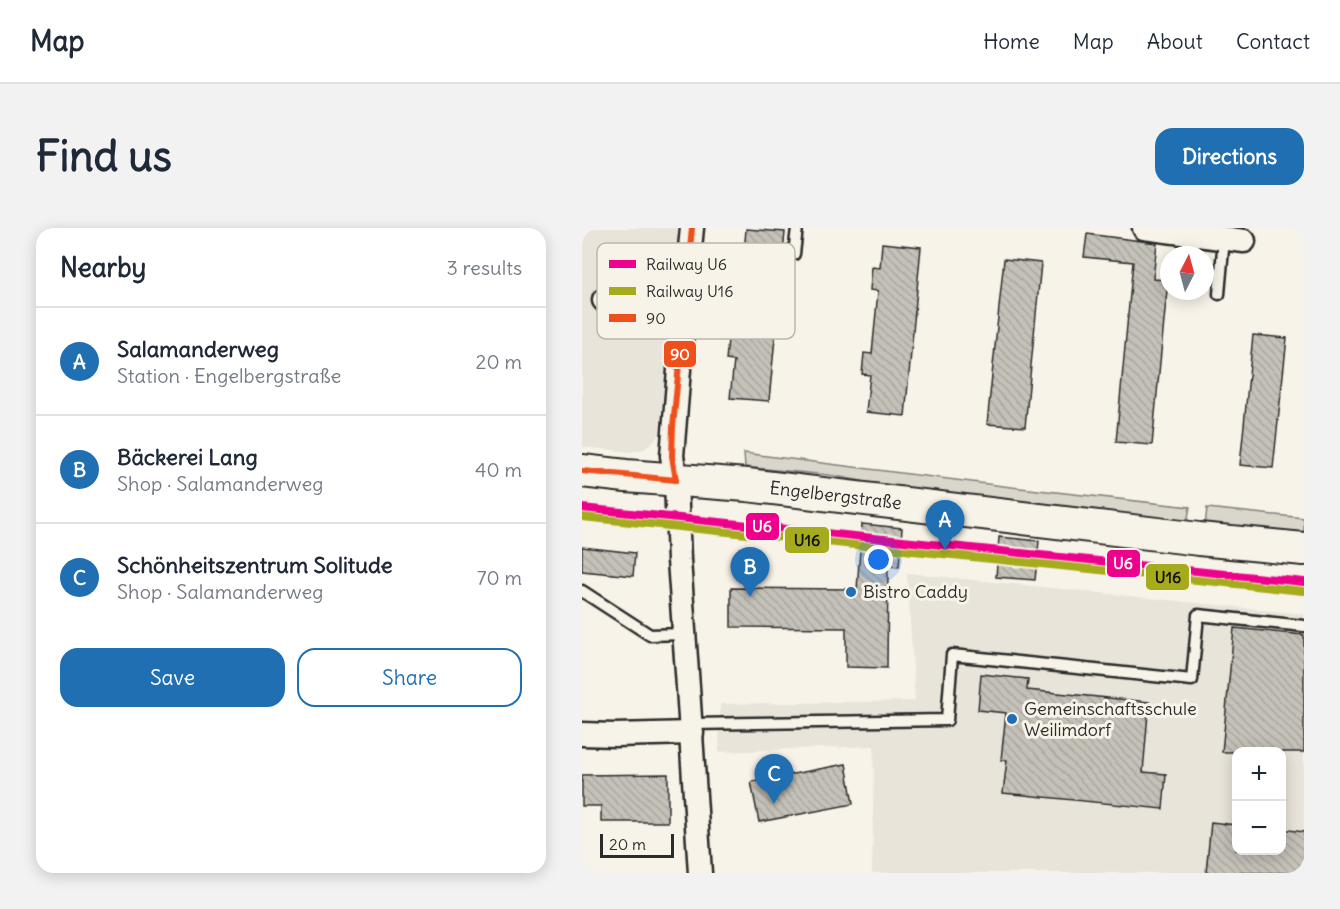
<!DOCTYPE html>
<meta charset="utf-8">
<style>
:root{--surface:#fff;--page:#f2f2f3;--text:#1f2937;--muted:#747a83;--line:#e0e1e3;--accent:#1f6fb2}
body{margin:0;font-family:Delius,sans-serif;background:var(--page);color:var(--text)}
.controls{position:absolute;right:18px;bottom:18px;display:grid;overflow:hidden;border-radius:12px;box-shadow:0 3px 15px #0003}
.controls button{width:54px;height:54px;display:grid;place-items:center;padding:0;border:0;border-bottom:2px solid var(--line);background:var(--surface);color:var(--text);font:30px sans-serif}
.compass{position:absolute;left:578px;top:18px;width:54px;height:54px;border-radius:50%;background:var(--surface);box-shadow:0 3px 15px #0003;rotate:6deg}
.scale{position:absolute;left:18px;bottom:15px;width:74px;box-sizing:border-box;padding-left:6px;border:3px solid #2b2b2b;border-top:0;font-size:16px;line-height:21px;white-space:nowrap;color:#2b2b2b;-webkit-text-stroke:4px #f7f3e8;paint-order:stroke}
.you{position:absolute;left:297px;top:332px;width:21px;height:21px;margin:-15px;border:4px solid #fff;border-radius:50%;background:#1a73e8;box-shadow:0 0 0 9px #1a73e833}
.badge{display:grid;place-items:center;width:39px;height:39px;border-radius:50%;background:var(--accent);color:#fff;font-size:20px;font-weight:700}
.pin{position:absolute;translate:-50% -50px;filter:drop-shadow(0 2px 3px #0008)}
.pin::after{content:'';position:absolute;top:32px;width:21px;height:18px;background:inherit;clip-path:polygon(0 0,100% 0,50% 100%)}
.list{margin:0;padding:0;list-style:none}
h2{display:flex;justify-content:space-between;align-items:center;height:78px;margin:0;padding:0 24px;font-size:26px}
h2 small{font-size:20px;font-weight:400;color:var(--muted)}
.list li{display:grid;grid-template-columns:39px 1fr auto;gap:18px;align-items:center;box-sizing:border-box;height:108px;padding:0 24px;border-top:2px solid var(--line)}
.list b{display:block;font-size:22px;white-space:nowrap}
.list p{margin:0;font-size:20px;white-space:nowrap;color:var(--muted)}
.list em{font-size:20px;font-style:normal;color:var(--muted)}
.actions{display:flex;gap:12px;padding:18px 24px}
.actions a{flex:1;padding:14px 0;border:2px solid var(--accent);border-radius:18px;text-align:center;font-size:21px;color:var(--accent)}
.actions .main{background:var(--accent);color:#fff}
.map{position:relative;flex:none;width:722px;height:645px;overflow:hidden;border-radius:18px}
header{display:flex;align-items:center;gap:36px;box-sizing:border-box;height:84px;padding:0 30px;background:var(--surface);border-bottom:2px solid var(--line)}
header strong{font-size:28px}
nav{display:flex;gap:33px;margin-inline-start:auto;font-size:21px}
.intro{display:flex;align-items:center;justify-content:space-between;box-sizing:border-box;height:144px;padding:0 36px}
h1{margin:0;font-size:42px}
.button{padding:15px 27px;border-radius:18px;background:var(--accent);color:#fff;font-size:21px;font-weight:700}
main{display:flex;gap:36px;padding:0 36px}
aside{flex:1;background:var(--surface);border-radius:18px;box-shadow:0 3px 15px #0003}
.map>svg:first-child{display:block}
.built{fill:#e8e4da;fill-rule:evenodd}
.green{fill:#dad6cc;stroke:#82807c;stroke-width:1.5}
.building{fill:url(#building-back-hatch);stroke:#2b2b2b;stroke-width:1.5}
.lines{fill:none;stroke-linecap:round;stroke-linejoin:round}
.lane-casing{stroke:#2b2b2b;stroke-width:15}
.street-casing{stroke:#2b2b2b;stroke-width:27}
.secondary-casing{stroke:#2b2b2b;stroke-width:36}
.lane{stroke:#f7f3e8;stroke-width:10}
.street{stroke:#f7f3e8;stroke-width:22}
.secondary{stroke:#f7f3e8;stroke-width:32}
.bus-1-casing{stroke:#f7f3e8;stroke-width:10}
.bus-1{stroke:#ef4f1a;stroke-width:6}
.rail-1-casing{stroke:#f7f3e8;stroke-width:12}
.rail-2-casing{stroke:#f7f3e8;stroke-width:12}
.rail-1{stroke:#ec008c;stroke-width:8}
.rail-2{stroke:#a5ab1c;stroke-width:8}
.poi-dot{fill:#1f6fb2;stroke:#f7f3e8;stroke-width:2}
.labels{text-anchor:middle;stroke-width:6;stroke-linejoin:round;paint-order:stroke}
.street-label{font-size:18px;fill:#2b2b2b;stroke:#f7f3e8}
.poi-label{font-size:18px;fill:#2b2b2b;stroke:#f7f3e8;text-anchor:start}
.key{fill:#f7f3e8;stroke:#bab7af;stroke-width:1.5}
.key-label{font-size:16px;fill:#2b2b2b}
.line-badge{stroke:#f7f3e8;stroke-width:2}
.badge-label{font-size:16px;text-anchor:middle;font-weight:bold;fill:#fff}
.pale-badge-label{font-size:16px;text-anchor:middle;font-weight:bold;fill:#111}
</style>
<header>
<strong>Map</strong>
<nav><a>Home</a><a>Map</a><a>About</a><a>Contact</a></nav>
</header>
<div class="intro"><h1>Find us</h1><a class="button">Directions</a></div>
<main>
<aside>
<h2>Nearby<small>3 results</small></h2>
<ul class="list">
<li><span class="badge">A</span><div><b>Salamanderweg</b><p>Station · Engelbergstraße</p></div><em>20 m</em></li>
<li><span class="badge">B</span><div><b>Bäckerei Lang</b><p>Shop · Salamanderweg</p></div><em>40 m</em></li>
<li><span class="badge">C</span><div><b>Schönheitszentrum Solitude</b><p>Shop · Salamanderweg</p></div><em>70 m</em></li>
</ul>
<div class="actions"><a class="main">Save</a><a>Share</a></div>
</aside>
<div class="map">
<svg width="722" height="645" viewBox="0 0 722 645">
<defs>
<pattern id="building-back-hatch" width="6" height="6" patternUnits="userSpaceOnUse" patternTransform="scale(1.5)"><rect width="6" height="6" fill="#c4c1b9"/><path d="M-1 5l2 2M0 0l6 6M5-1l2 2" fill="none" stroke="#a9a69f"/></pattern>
</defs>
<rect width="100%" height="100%" fill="#f7f3e8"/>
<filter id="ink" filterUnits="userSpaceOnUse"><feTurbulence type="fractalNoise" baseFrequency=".0167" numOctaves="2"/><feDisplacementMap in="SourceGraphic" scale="12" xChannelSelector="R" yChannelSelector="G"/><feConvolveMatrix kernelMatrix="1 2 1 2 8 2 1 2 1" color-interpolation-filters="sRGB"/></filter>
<g filter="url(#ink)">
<g class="built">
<polygon points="0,0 98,0 77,207 63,221 49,224 0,219"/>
<path d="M 325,345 L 722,386 L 722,645 L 290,645 L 292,518 L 137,524 L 138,476 L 333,473 ZM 654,524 L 700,524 L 700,622 L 654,622 Z"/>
</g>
<g class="green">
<polygon points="162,225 429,259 608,279 605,295 368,269 247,247 163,239"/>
<polygon points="625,280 722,290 722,308 623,298"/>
</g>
<g class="building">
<polygon points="164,1 203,4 187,173 148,170 152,133 144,132 146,111 154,111 160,48 152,48 155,25 162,26"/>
<polygon points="505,6 575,15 571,51 586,52 570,217 534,214 551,34 502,29"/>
<polygon points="300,15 339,19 323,188 284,184 288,147 280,146 282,125 290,126 296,63 288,62 290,39 298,40"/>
<polygon points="422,31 459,35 443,199 405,196"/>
<polygon points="671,107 705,110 691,240 658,237"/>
<polygon points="280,296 320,300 317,339 306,338 305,440 264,439 264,400 149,399 149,360 275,361"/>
<polygon points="417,309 457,313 453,352 414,349"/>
<polygon points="0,319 53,325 51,348 0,343"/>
<polygon points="652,400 722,407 722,524 640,524"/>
<polygon points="399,446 446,451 445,462 567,474 561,544 584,546 581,581 421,565 425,532 419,532 424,485 396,482"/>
<polygon points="264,536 271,576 177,594 169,554"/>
<polygon points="86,546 86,594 19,594 19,578 0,578 0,547"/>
<polygon points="629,594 654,597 654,622 699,622 699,601 722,604 722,645 624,645"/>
</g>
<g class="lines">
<defs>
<g id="lane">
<polyline points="212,26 215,0"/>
<polyline points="637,66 642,10"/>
<polyline points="0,363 68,407 101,406"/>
<polyline points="109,496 365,492 370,427 610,452 616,387 722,398"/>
</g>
<g id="street">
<polyline points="110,0 102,80 90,228 94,252 97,332 106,459 118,645"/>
<polyline points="562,0 662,13"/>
<polyline points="22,72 102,80"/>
<polyline points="0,506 33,507 110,505"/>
</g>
<g id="secondary">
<path id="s1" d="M 0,243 L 44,248 L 165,257 L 617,311 L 722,321"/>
</g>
</defs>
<use href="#lane" class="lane-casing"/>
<use href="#street" class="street-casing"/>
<use href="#secondary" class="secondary-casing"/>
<use href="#lane" class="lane"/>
<use href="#street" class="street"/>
<use href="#secondary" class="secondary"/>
<defs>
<g id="bus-1">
<polyline points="0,243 94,252"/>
<polyline points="94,252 90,228 91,199 110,0"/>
</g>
</defs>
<use href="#bus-1" class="bus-1-casing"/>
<use href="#bus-1" class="bus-1"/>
<defs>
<polyline id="rail-1" points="0,280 722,354"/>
<polyline id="rail-2" points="0,289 721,363"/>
</defs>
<use href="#rail-1" class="rail-1-casing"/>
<use href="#rail-2" class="rail-2-casing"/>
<use href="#rail-1" class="rail-1"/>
<use href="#rail-2" class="rail-2"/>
</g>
</g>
<g class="poi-dot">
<circle cx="269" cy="364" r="6"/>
<circle cx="430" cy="491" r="6"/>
</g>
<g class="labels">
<g class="street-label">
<text dy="6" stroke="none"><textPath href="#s1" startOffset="255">Engelbergstraße</textPath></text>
</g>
<g class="poi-label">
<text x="281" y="370">Bistro Caddy</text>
<text x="442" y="487">Gemeinschaftsschule<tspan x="442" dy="21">Weilimdorf</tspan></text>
</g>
</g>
<rect x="15" y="15" width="198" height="96" rx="9" class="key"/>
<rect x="27" y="32" width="27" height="8" fill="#ec008c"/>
<rect x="27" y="59" width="27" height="8" fill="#a5ab1c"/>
<rect x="27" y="86" width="27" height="8" fill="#ef4f1a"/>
<g class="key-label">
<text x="64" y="42">Railway U6</text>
<text x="64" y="69">Railway U16</text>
<text x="64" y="96">90</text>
</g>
<g class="line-badge">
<rect x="81" y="112" width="34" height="28" rx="6" fill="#ef4f1a"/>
<rect x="163" y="284" width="35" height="29" rx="6" fill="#ec008c"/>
<rect x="202" y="298" width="46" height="28" rx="6" fill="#a5ab1c"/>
<rect x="524" y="321" width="35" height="29" rx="6" fill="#ec008c"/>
<rect x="563" y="335" width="45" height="28" rx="6" fill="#a5ab1c"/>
</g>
<g class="badge-label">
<text x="98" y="132">90</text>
<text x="180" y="304">U6</text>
<text x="541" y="341">U6</text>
</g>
<g class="pale-badge-label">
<text x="225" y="318">U16</text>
<text x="586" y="355">U16</text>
</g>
</svg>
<div class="controls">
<button>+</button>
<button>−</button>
</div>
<svg class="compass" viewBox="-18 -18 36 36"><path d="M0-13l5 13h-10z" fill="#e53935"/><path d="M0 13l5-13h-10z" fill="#747a83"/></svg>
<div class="scale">20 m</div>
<div class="you"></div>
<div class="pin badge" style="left:363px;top:322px">A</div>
<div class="pin badge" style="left:168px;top:369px">B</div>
<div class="pin badge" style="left:192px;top:576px">C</div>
</div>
</main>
